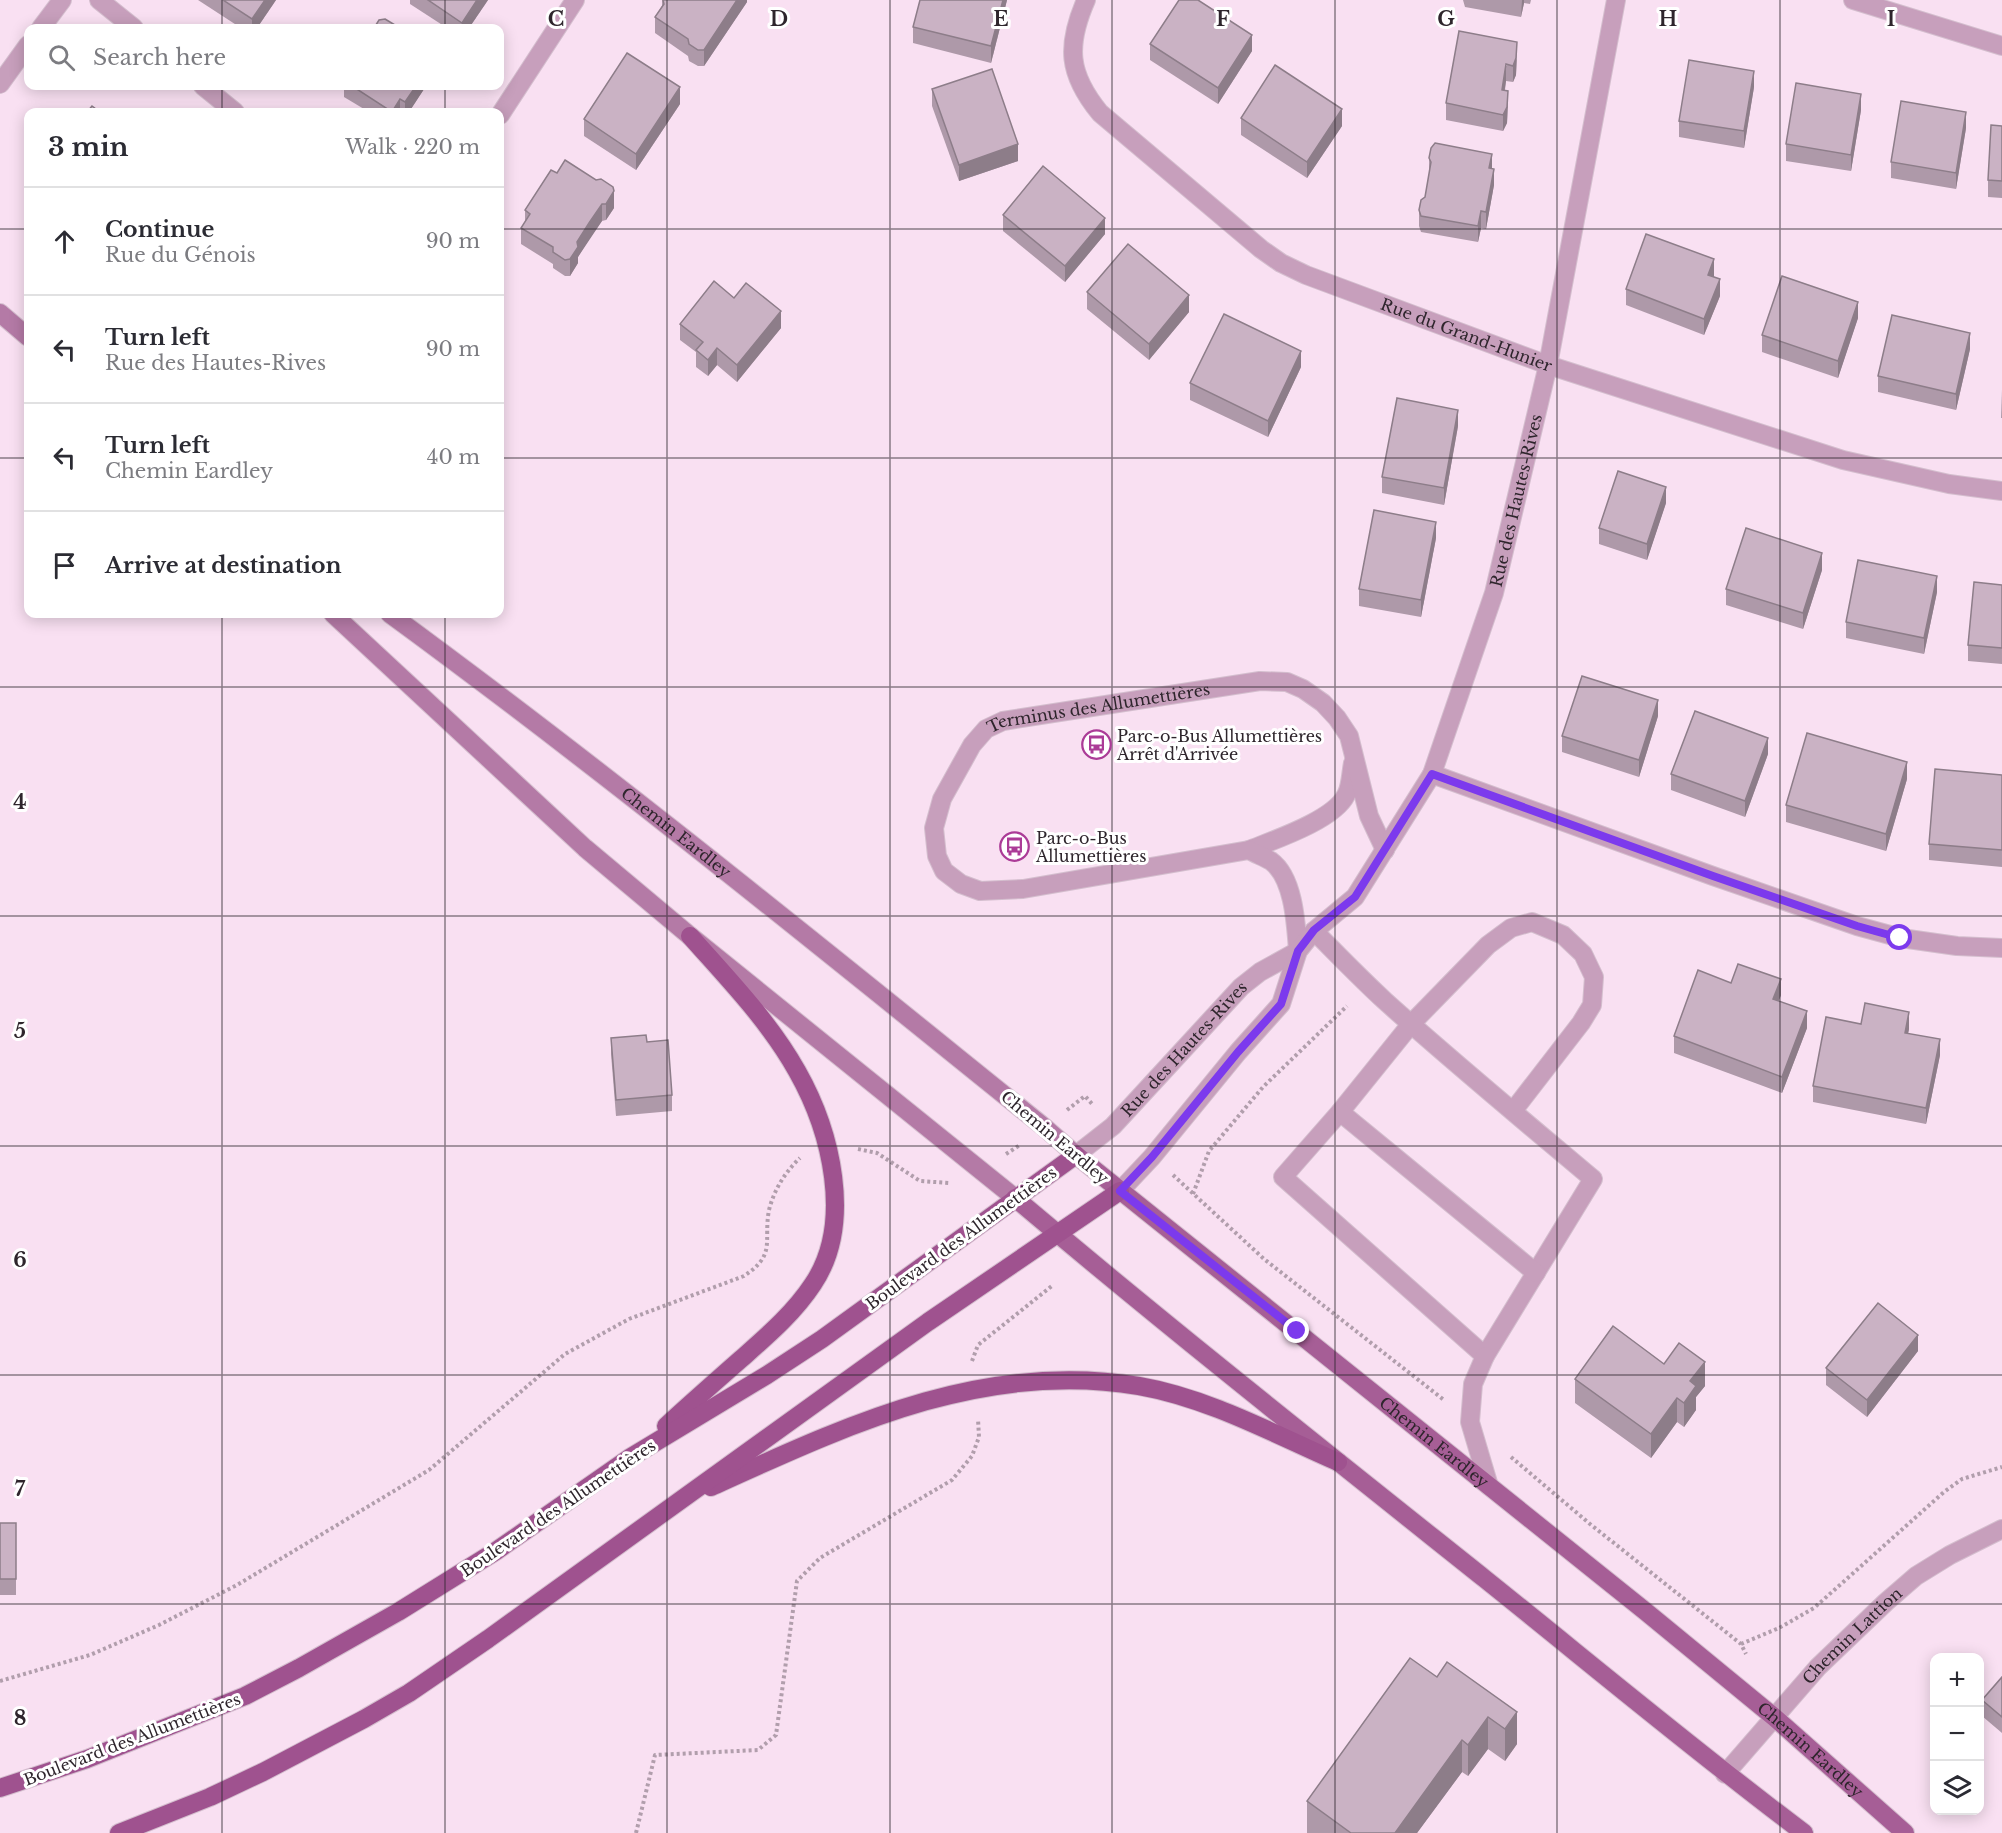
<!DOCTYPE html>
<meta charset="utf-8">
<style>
:root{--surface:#fff;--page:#f2f2f3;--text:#2b2b33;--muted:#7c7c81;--line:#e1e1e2}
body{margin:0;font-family:"Libre Baskerville",serif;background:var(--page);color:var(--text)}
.controls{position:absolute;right:18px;bottom:18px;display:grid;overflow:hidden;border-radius:12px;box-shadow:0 3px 15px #0003}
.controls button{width:54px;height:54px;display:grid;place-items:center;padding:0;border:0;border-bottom:2px solid var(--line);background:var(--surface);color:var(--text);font:30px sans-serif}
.stop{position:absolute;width:18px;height:18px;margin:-14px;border:4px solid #7c3aed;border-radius:50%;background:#fff}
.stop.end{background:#7c3aed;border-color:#fff;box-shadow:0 2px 6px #0008}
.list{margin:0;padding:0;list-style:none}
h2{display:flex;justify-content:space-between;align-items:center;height:78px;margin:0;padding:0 24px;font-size:26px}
h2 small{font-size:20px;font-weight:400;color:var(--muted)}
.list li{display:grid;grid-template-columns:39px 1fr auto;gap:18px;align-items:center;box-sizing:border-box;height:108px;padding:0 24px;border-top:2px solid var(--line)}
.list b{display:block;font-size:22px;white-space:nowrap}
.list p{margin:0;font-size:20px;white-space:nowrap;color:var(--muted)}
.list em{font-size:20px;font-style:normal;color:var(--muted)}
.icon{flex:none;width:33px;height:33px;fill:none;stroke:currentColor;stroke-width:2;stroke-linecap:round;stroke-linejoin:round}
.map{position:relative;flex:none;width:2002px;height:1833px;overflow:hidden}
.search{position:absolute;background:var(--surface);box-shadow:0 3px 15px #0003;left:24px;top:24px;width:480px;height:66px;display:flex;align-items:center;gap:15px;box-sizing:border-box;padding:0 21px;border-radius:12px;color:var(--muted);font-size:22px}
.panel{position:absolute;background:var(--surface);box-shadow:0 3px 15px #0003;left:24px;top:108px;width:480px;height:510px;border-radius:12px}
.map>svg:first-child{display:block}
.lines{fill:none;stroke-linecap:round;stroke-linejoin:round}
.service-casing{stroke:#d4bece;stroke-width:20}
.minor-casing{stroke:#d4bece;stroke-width:20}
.secondary-casing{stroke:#d4bece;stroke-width:20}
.primary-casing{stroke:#d4bece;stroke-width:20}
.trunk-casing{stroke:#d4bece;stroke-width:20}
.path{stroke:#b19eac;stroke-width:4;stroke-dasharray:3 3;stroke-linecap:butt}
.service{stroke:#c79fbc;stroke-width:18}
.minor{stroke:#c79fbc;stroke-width:18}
.secondary{stroke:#b47aa6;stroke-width:18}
.primary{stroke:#a65e96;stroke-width:18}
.trunk{stroke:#9f528f;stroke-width:18}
.wall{fill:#ae99a9}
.shaded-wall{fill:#8d7d89}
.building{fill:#cab2c4;stroke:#8d7d89;stroke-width:1.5}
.route{stroke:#7c3aed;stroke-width:8}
.grid{fill:none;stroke:#2e252c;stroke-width:1.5;stroke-opacity:0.55}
.labels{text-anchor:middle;stroke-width:6;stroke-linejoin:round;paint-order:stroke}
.street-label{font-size:16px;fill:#2e252c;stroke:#fff}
.poi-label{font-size:16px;fill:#2e252c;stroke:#fff;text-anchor:start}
.grid-label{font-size:20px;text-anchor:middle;font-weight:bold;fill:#2e252c;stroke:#fff;stroke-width:6;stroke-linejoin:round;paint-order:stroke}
</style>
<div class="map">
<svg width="2002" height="1833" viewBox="0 0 2002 1833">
<rect width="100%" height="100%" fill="#f9e0f2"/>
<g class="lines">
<defs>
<g id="service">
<path d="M 1249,850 C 1274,840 1334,820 1346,795 C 1351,787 1351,772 1353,763"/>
<path d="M 1314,931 C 1337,954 1360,978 1385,1001 C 1453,1062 1523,1120 1593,1179 L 1485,1356 L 1283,1177 L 1340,1112 L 1411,1024 L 1488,945 L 1511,928 L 1532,922 L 1563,935 L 1583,954 L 1594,977 L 1592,1005 L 1581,1023 L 1513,1111"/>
<path id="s1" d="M 1298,951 C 1296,924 1294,878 1271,861 C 1264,857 1256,854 1249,850 L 1023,889 L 980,891 L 961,884 L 944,871 L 937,856 L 934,828 L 942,799 L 972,745 L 986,729 L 1003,721 L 1260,681 L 1287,682 L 1303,689 L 1323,703 L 1337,718 L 1349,736 L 1369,816 L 1385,850"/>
<polyline points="1340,1112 1536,1273"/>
<polyline points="1485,1356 1473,1384 1470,1422 1489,1486"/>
</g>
<g id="minor">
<polyline points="99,0 134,28"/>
<path id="s2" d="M 1086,0 C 1066,46 1068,74 1100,113 L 1261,249 L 1281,263 L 1306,275 L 1548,365 L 1843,460 L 1949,484 L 2002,491"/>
<polyline points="1853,0 2002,46"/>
<polyline points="41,28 62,0"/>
<polyline points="0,84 28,45"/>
<polyline points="203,86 235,112"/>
<polyline points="500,115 575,0"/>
<polyline points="1432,774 1713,876 1857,926 1901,938 1957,946 2002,948"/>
<path id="s3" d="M 1076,1155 L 1113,1126 L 1241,987 L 1260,972 L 1298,951"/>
<path id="s4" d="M 1120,1191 L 1152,1157 L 1238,1052 L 1281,1004 L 1298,951 L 1314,931 L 1355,897 L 1432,774 L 1494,593 L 1548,365 L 1616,0"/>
<path id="s5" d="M 1725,1774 L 1818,1667 L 1886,1602 L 1916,1576 L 1950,1555 L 2002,1529"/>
</g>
<g id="secondary">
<polyline points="0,313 28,337"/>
<polyline points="333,614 585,848 690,936 1015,1198"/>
<path id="s6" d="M 390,614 C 614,778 829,954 1044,1127 L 1076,1155"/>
</g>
<g id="primary">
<path id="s7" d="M 1076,1155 L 1645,1611 L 1774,1717 L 1905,1833"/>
<path d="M 1015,1198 C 1169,1328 1327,1453 1485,1579 C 1591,1664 1695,1751 1804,1833"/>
</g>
<g id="trunk">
<path d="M 666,1426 C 691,1403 716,1381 741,1359 C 767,1336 794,1313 813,1284 C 854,1223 831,1131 797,1071 C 769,1021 728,979 690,936"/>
<path d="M 711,1487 C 848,1425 984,1360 1139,1386 C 1208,1398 1274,1434 1338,1462"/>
<polyline points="0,1788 87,1759 245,1696 299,1668 398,1612 496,1551 631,1457 767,1375 822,1339 1076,1155"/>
<polyline points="119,1833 210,1797 263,1772 364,1719 409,1693 488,1639 928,1322 1120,1191"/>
</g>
</defs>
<use href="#service" class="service-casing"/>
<use href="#minor" class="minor-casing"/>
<use href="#secondary" class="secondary-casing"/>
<use href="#primary" class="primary-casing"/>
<use href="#trunk" class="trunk-casing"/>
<g class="path">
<polyline points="1067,1110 1085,1096 1093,1105"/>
<polyline points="858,1149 877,1153 920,1181 949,1183"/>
<polyline points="1006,1154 1020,1145"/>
<polyline points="1173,1175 1264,1259 1444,1400"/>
<polyline points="1193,1194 1209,1151 1263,1087 1347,1006"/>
<polyline points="972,1361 978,1345 1053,1285"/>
<polyline points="1511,1457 1590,1524 1741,1644 1746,1654"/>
<polyline points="1741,1644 1779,1628 1814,1608 1944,1492 1962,1479 2002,1467"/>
<path d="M 0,1681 L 90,1655 L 159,1625 L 237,1585 L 429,1470 L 565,1354 L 629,1319 L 744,1276 C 777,1254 763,1242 769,1210 C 774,1190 785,1172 800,1158"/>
<polyline points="636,1833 655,1755 758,1750 776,1735 797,1581 820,1558 952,1480 972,1456 979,1437 978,1419"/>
</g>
<use href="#service" class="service"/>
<use href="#minor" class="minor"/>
<use href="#secondary" class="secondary"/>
<use href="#primary" class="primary"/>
<use href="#trunk" class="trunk"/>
</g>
<g class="wall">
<polygon points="198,0 276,0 257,28 241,28"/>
<polygon points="410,0 488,0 469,28 447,28 410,4"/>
<polygon points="662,0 747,0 747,2 704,66 698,66 689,61 688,56 655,33 655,17 662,6"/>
<polygon points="920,0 1007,0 991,63 913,43 913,27"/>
<polygon points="1463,0 1531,0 1530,4 1524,3 1521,17 1465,7"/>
<polygon points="1150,44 1252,51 1218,104 1150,60"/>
<polygon points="1517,59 1516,75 1513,82 1506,81 1505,90 1508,107 1507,123 1503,131 1446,120 1446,103"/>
<polygon points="344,86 426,86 409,112 369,112 344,97"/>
<polygon points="1754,87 1744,148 1679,137 1679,121"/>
<polygon points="932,89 1018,161 959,181 932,106"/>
<polygon points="680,104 636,170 584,136 584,119"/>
<polygon points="1861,110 1851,171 1786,161 1786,144"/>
<polygon points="1241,118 1342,126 1307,178 1241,135"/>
<polygon points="2002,126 2002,198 1988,197 1988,180"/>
<polygon points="1966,128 1956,189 1891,178 1891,162"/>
<polygon points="1429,158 1492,169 1494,185 1486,229 1481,228 1478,242 1421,232 1419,226 1419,210 1425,197 1429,175"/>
<polygon points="551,170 614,208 606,220 602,221 589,239 578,257 578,263 570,276 565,276 553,268 553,264 521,244 521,228 525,222 525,210"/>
<polygon points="1003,215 1105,234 1065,282 1003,231"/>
<polygon points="1714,276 1720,296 1704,335 1626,305 1626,289"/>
<polygon points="1087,292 1189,312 1149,360 1087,309"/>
<polygon points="734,298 781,328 737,382 717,365 708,376 696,367 696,352 680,340 680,324"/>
<polygon points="1858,318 1838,378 1762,352 1762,335"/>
<polygon points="1970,349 1956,410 1878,392 1878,376"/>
<polygon points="1301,367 1268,437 1190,400 1190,383"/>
<polygon points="2002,390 2002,418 2001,418"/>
<polygon points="1458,426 1444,505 1382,493 1382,477"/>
<polygon points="1666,503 1647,560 1599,544 1599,528"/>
<polygon points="1436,538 1421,617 1359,606 1359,589"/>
<polygon points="1822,570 1803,629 1726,605 1726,589"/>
<polygon points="2002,585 2002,664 1968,661 1968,645"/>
<polygon points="1937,592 1924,654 1846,638 1846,622"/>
<polygon points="1658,716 1639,777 1562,752 1562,736"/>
<polygon points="1768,754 1745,817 1671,790 1671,774"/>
<polygon points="2002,775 2002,867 1929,860 1929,844"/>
<polygon points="1907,779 1886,851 1786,822 1786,805"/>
<polygon points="1731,983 1781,995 1779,1001 1807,1028 1782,1093 1674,1053 1674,1036"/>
<polygon points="1861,1024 1909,1029 1908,1033 1940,1055 1926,1124 1813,1102 1813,1086"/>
<polygon points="611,1038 647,1042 672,1095 672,1111 616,1116 611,1054"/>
<polygon points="1918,1351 1867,1417 1826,1385 1826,1368"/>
<polygon points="1664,1364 1705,1386 1696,1397 1696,1410 1684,1427 1677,1422 1651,1458 1575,1403 1575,1379"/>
<rect x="0" y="1523" width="16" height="72"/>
<polygon points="1437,1677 1517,1712 1517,1744 1505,1761 1488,1749 1468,1776 1462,1772 1417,1833 1307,1833 1307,1801"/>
<polygon points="2002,1677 2002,1733 1982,1716 1982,1700"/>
</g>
<g class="shaded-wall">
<polygon points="265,0 276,0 257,28 252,28 252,19"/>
<polygon points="477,0 488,0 469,28 462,28 462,23"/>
<polygon points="737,0 747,0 747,2 704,66 704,50"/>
<polygon points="1003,0 1007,0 991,63 991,46"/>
<polygon points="1522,0 1524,0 1524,3 1521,17"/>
<polygon points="1252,35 1252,51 1218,104 1218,88"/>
<polygon points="1517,42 1516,75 1513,82 1513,66"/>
<polygon points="1506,64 1506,81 1502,106 1502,90"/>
<polygon points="1754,71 1754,87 1744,148 1744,131"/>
<polygon points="416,86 426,86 409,112 405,112 405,102"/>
<polygon points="680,87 680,104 636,170 636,154"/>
<polygon points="1508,91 1507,123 1503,131 1503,115"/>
<polygon points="1861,94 1861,110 1851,171 1851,155"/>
<polygon points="400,99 400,112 392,112"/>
<polygon points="1342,109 1342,126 1307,178 1307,162"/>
<polygon points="1966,112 1966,128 1956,189 1956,173"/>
<polygon points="1018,144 1018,161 959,181 959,165"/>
<polygon points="1492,154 1492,170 1489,168"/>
<polygon points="1494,169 1494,185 1486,229 1486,212"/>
<polygon points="614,191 614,208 606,220 606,204"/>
<polygon points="602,204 602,221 578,257 578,263 570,276 570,259 577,242"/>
<polygon points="1481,211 1481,228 1478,242 1478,226"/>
<polygon points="1105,218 1105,234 1065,282 1065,266"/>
<polygon points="1714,259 1714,276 1708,291 1708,275"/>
<polygon points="1720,279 1720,296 1704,335 1704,319"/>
<polygon points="1189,295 1189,312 1149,360 1149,344"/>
<polygon points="1858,302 1858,318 1838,378 1838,361"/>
<polygon points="781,311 781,328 737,382 737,365"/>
<polygon points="1970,333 1970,349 1956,410 1956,394"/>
<polygon points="717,348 717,365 708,376 708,360"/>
<polygon points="1301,351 1301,367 1268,437 1268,421"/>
<polygon points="1458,410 1458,426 1444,505 1444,488"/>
<polygon points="1666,487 1666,503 1647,560 1647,544"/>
<polygon points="1436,522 1436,538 1421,617 1421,600"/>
<polygon points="1822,553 1822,570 1803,629 1803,613"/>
<polygon points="1937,576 1937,592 1924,654 1924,638"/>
<polygon points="1658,700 1658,716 1639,777 1639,760"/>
<polygon points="1768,738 1768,754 1745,817 1745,801"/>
<polygon points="1907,762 1907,779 1886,851 1886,834"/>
<polygon points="1781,979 1781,995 1773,1015 1773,999"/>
<polygon points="1807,1011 1807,1028 1782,1093 1782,1077"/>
<polygon points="1909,1012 1909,1029 1905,1049 1905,1033"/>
<polygon points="1940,1039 1940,1055 1926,1124 1926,1108"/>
<polygon points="1918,1335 1918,1351 1867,1417 1867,1400"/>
<polygon points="1705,1362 1705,1386 1696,1397 1696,1410 1684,1427 1684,1403 1690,1381"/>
<polygon points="1677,1398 1677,1422 1651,1458 1651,1434"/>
<polygon points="1517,1712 1517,1744 1505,1761 1505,1729"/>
<polygon points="1488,1717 1488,1749 1468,1776 1468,1745"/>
<polygon points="1462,1740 1462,1772 1417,1833 1395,1833"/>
</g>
<g class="building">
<polygon points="223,0 265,0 252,19"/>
<polygon points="428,0 477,0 462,23"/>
<polygon points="663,0 737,0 704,50 698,50 689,44 688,39 655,17 664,4"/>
<polygon points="920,0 1003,0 991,46 913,27"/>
<polygon points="1179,0 1198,0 1252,35 1218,88 1150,44"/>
<polygon points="385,19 400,28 374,28 379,20"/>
<polygon points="1459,31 1517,42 1516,58 1513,66 1506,64 1502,90 1508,91 1507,107 1503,115 1446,103"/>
<polygon points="627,53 680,87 636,154 584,119"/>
<polygon points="1689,60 1754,71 1744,131 1679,121"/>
<polygon points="1275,65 1342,109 1307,162 1241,118"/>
<polygon points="992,69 1018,144 959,165 932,89"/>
<polygon points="1796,83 1861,94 1851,155 1786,144"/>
<polygon points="352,86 416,86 405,102 400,99 392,112"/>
<polygon points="1901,101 1966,112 1956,173 1891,162"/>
<polygon points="92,106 100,112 87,112"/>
<polygon points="1991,125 2002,126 2002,181 1988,180"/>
<polygon points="1435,143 1492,154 1489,168 1494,169 1486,212 1481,211 1478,226 1421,216 1419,210 1421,200 1425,197 1431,162 1429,158 1431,148"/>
<polygon points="565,160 596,180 601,179 613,187 614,191 606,204 602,204 589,223 577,242 578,247 570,259 565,260 553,252 553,247 521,228 530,214 525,210 551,170 557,173"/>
<polygon points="1043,166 1105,218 1065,266 1003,215"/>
<polygon points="1646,234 1714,259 1708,275 1720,279 1704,319 1626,289"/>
<polygon points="1128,244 1189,295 1149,344 1087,292"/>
<polygon points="1782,276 1858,302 1838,361 1762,335"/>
<polygon points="714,281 734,298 746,283 781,311 737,365 717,348 708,360 696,350 703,342 680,324"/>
<polygon points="1224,314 1301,351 1268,421 1190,383"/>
<polygon points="1892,315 1970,333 1956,394 1878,376"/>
<polygon points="1397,398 1458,410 1444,488 1382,477"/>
<polygon points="1618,471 1666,487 1647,544 1599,528"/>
<polygon points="1374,510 1436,522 1421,600 1359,589"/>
<polygon points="1746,528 1822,553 1803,613 1726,589"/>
<polygon points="1858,560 1937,576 1924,638 1846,622"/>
<polygon points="1974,582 2002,585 2002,648 1968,645"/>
<polygon points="1582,676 1658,700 1639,760 1562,736"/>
<polygon points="1695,711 1768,738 1745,801 1671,774"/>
<polygon points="1807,733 1907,762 1886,834 1786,805"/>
<polygon points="1935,769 2002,775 2002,850 1929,844"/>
<polygon points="1738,964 1781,979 1773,999 1807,1011 1782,1077 1674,1036 1698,970 1731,983"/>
<polygon points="1865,1003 1909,1012 1905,1033 1940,1039 1926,1108 1813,1086 1826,1017 1861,1024"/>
<polygon points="646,1035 647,1042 668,1040 672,1095 616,1100 611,1038"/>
<polygon points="1878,1303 1918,1335 1867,1400 1826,1368"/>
<polygon points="1613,1326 1664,1364 1679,1343 1705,1362 1690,1381 1696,1386 1684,1403 1677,1398 1651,1434 1575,1379"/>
<rect x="0" y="1523" width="16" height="56"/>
<polygon points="1410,1658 1437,1677 1447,1662 1517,1712 1505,1729 1488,1717 1468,1745 1462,1740 1395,1833 1351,1833 1307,1801"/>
<polygon points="2002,1677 2002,1717 1982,1700"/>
</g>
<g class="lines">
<polyline class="route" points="1297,1331 1120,1191 1152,1157 1238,1052 1281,1004 1298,951 1314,930 1355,897 1432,774 1713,876 1857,926 1900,938"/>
</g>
<path class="grid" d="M 222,0 L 222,28M 445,0 L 445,28M 667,0 L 667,1833M 890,0 L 890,1833M 1112,0 L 1112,1833M 1335,0 L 1335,1833M 1557,0 L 1557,1833M 1780,0 L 1780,1833M 222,86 L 222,112M 445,86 L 445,112M 0,229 L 28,229M 500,229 L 2002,229M 0,458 L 28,458M 500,458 L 2002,458M 222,614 L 222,1833M 445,614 L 445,1833M 0,687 L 2002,687M 0,916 L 2002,916M 0,1146 L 2002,1146M 0,1375 L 2002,1375M 0,1604 L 2002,1604"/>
<defs>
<symbol id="bus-ring" viewBox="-11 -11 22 22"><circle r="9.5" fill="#fff" stroke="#ab3b97" stroke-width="1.5"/><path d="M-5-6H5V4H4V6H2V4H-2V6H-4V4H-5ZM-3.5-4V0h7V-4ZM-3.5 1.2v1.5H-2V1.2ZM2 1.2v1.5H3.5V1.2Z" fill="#ab3b97"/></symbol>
</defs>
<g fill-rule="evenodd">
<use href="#bus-ring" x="1080" y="728" width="33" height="33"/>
<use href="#bus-ring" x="998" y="830" width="33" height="33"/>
</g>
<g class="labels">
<g class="street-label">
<text dy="6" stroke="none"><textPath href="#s2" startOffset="556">Rue du Grand-Hunier</textPath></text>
<text dy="6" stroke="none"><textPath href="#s4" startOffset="813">Rue des Hautes-Rives</textPath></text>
<text dy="6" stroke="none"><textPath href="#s1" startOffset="708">Terminus des Allumettières</textPath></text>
<text dy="6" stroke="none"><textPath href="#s6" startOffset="360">Chemin Eardley</textPath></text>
<text dy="6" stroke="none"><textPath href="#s3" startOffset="152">Rue des Hautes-Rives</textPath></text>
<text transform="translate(1055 1137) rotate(40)" y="6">Chemin Eardley</text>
<text transform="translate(961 1238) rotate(-36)" y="6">Boulevard des Allumettières</text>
<text dy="6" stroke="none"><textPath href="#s7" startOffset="459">Chemin Eardley</textPath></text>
<text transform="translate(558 1508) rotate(-34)" y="6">Boulevard des Allumettières</text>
<text dy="6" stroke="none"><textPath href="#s5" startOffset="188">Chemin Lattion</textPath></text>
<text transform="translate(132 1739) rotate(-21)" y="6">Boulevard des Allumettières</text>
<text dy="6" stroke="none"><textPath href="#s7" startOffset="945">Chemin Eardley</textPath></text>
</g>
<g class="poi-label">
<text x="1117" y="742">Parc-o-Bus Allumettières<tspan x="1117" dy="18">Arrêt d'Arrivée</tspan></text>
<text x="1036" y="844">Parc-o-Bus<tspan x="1036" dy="18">Allumettières</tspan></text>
</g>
</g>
<g class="grid-label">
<text x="556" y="26">C</text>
<text x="779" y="26">D</text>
<text x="1001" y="26">E</text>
<text x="1223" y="26">F</text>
<text x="1446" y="26">G</text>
<text x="1668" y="26">H</text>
<text x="1891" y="26">I</text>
<text x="20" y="809">4</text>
<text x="20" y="1038">5</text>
<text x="20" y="1267">6</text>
<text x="20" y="1496">7</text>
<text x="20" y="1725">8</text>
</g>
</svg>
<div class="controls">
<button>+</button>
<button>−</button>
<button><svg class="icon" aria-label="layers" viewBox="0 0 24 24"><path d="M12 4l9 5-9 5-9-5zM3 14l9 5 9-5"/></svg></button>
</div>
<div class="stop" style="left:1900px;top:938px"></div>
<div class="stop end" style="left:1297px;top:1331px"></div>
<div class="search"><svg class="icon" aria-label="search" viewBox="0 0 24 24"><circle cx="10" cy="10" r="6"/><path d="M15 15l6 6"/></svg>Search here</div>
<section class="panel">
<h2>3 min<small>Walk · 220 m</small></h2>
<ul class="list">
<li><svg class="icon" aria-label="ahead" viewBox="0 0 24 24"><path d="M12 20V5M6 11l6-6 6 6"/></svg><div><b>Continue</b><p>Rue du Génois</p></div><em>90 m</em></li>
<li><svg class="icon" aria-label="left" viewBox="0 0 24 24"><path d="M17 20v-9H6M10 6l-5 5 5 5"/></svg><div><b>Turn left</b><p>Rue des Hautes-Rives</p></div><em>90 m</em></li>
<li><svg class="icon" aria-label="left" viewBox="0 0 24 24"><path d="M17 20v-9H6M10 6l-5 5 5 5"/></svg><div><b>Turn left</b><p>Chemin Eardley</p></div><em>40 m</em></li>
<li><svg class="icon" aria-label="arrive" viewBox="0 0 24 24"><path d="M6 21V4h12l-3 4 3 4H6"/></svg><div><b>Arrive at destination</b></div></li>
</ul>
</section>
</div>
